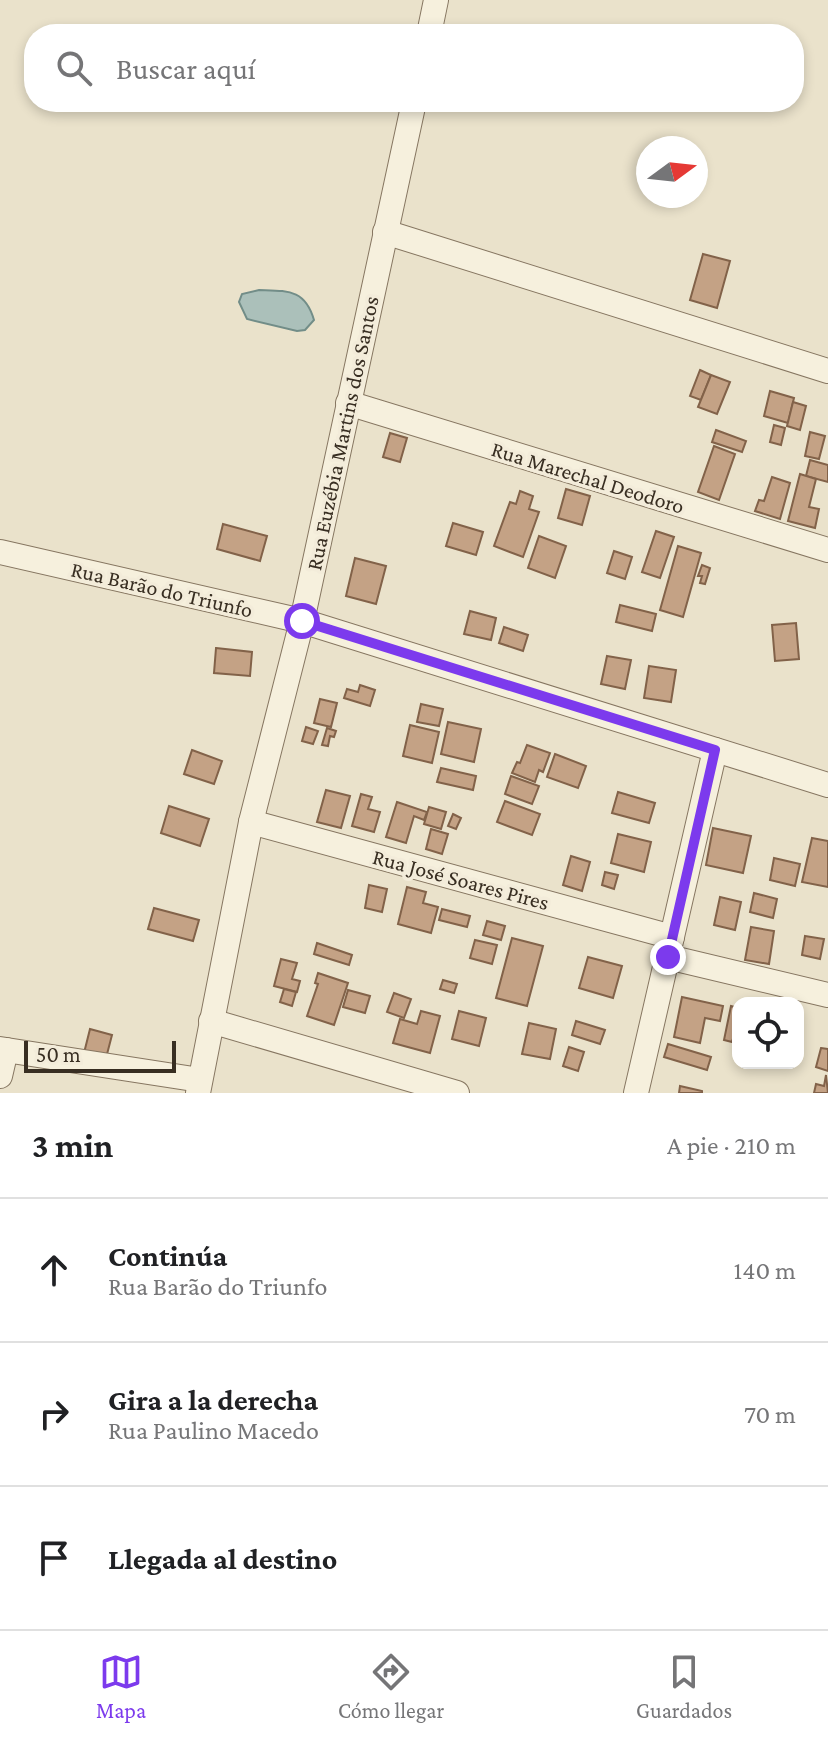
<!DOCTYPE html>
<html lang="es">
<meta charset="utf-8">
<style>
:root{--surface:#fff;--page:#f2f2f2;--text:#202124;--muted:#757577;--line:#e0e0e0;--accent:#7c3aed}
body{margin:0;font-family:"Crimson Pro",serif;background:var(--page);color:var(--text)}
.controls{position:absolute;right:24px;bottom:24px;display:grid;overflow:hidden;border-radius:16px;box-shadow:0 4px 12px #0003}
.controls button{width:72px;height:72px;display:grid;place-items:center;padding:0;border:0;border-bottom:2px solid var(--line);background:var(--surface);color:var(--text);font:40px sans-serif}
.compass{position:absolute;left:636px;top:136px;width:72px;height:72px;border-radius:50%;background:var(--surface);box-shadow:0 4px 12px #0003;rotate:75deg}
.scale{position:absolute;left:24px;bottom:20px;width:152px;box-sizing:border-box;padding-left:8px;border:4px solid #382e22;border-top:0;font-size:22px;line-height:28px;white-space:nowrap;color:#382e22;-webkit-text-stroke:6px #f3ecda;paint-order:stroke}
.stop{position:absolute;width:24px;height:24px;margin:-18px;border:6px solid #7c3aed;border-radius:50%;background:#fff}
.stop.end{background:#7c3aed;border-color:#fff;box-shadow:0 2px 8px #0008}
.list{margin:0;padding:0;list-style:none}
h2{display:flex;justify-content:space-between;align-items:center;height:104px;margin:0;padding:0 32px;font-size:34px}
h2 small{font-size:26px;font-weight:400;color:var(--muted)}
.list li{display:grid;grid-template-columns:52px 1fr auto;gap:24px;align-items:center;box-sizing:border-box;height:144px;padding:0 32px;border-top:2px solid var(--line)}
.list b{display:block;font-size:30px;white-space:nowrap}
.list p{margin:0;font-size:26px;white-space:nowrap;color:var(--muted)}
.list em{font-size:26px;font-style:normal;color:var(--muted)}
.icon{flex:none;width:44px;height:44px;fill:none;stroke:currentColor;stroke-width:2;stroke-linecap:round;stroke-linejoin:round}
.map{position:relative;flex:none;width:828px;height:1093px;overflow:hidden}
.search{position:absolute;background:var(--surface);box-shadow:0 4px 12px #0003;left:24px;right:24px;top:24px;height:88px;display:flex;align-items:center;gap:20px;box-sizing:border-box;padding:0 28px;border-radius:32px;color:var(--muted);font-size:30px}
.sheet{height:536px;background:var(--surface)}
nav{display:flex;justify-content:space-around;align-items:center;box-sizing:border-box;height:112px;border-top:2px solid var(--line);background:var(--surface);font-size:22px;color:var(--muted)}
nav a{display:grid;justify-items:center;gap:4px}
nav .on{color:var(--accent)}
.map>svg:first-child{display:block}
.water{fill:#abc0ba;stroke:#728d88;stroke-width:2}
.building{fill:#c4a285;stroke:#826249;stroke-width:2}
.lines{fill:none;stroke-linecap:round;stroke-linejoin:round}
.street-casing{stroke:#867661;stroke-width:26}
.street{stroke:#f6f0dd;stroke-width:24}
.route{stroke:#7c3aed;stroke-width:10}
.labels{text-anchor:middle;stroke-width:7;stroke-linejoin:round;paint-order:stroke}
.street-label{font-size:22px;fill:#382e22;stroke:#f3ecda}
</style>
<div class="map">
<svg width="828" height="1093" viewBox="0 0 828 1093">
<rect width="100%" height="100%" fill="#eae2cb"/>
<path class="water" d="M 259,290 C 288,291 305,289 314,320 L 305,330 L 297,331 L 247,319 L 239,302 L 242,294 Z"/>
<g class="building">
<polygon points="703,254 730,261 717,308 690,300"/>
<polygon points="700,370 711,375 701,400 690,396"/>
<polygon points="711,375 730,382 717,414 698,407"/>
<polygon points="770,391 794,398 788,423 764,416"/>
<polygon points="793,402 806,406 800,430 787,426"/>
<polygon points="774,425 785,428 781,445 770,442"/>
<polygon points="716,430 746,441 742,452 712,442"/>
<polygon points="810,432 825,436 819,459 805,456"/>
<polygon points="390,433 407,438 400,462 383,457"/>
<polygon points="714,446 735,454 719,500 698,492"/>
<polygon points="810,460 828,465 828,482 806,476"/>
<polygon points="800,474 816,479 809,507 819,509 815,528 788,521"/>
<polygon points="772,477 790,483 780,519 755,511 759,500 764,501"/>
<polygon points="566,489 590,496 582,525 558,518"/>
<polygon points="520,491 533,496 529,509 539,512 523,557 494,546 510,502 516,504"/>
<polygon points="453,523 483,532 476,555 446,546"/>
<polygon points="223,524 267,536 260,561 217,549"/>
<polygon points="656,531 674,537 660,578 642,572"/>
<polygon points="539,536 566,546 555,578 528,568"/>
<polygon points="678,546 701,553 683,617 660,610"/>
<polygon points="614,551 632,557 625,579 607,573"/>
<polygon points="355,558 386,566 376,604 346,596"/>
<polygon points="702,565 710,568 705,584 700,583 702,576 698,576"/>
<polygon points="620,605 656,614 652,631 616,622"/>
<polygon points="470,611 496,618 491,640 464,634"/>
<polygon points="796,623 799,659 775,661 772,625"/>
<polygon points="504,627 528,635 523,651 499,643"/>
<polygon points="216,648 252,652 250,676 214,673"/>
<polygon points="607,656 631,660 625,689 601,684"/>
<polygon points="649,666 676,670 671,702 644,698"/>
<polygon points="360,685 375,690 370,706 344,698 347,689 358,692"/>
<polygon points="320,699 337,703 331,727 314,723"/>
<polygon points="421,704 443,709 439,726 417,722"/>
<polygon points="448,722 481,729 474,762 441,754"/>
<polygon points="410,725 439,732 432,763 403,756"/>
<polygon points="306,727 318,731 313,744 302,741"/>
<polygon points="327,728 336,731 334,737 330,736 328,746 322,745"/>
<polygon points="527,745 550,753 543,772 539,770 535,782 512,773 517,762 520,763"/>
<polygon points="192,750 222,761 214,784 184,774"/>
<polygon points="555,754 586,766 578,788 547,777"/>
<polygon points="441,768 476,776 473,790 437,782"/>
<polygon points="511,776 539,786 532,804 505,794"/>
<polygon points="326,790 350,796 341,828 317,822"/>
<polygon points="618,792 655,803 649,823 612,813"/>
<polygon points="361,794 372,797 368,809 380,812 374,832 352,826"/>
<polygon points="505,801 540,814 532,835 497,822"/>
<polygon points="397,802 427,812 424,820 414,816 406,843 386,837"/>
<polygon points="169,806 209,819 200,846 161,833"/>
<polygon points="429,807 446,812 441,829 424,824"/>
<polygon points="453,814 461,818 456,829 448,826"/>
<polygon points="713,828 751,836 743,873 706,865"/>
<polygon points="431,829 448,834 442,854 426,849"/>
<polygon points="618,834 651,842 644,872 611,863"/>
<polygon points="812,838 828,841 828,887 802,882"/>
<polygon points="571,856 590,862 582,891 563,885"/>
<polygon points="774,858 800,864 795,886 770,880"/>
<polygon points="605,872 618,875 614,889 602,885"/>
<polygon points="369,885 387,889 382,912 365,908"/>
<polygon points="407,887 426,892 423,903 438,907 431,933 398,924"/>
<polygon points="754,893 777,899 773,918 750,912"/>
<polygon points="720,897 741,902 735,930 714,925"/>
<polygon points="154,908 199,920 193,941 148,929"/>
<polygon points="442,909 470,916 467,927 439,920"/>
<polygon points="487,921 505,926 501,940 483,935"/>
<polygon points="751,927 774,931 769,964 745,960"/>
<polygon points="805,936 824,939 820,959 802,955"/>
<polygon points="512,938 543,946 527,1006 496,998"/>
<polygon points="475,940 497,945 492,964 470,958"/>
<polygon points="317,943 352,955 349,965 314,954"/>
<polygon points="588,957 622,966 613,998 579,988"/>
<polygon points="281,959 297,963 292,979 300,981 297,992 274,986"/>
<polygon points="318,973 348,983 334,1025 307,1016 318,984 315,983"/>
<polygon points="443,980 457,984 454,993 440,989"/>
<polygon points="284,989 296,992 292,1006 280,1002"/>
<polygon points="348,990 370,996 365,1013 343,1007"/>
<polygon points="394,993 411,999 404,1018 387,1012"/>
<polygon points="682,997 723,1006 720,1021 705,1018 700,1043 674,1037"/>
<polygon points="731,1006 738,1008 738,1036 734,1035 732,1042 724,1040"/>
<polygon points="421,1011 440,1016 430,1053 393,1043 400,1019 417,1024"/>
<polygon points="459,1011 486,1018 479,1046 452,1039"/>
<polygon points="576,1021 605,1030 600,1044 572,1035"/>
<polygon points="529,1023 556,1029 550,1059 522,1054"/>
<polygon points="90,1029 112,1035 106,1058 84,1053"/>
<polygon points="668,1044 711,1057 707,1070 664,1057"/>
<polygon points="569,1047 584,1052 578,1071 563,1066"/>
<polygon points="821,1048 828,1049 828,1071 816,1067"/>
<polygon points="826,1075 828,1093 814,1093 816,1084 824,1086"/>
<polygon points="680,1086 702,1091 702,1093 679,1093"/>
</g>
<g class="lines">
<defs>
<g id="street">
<polyline points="429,34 436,0"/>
<polyline points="385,232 828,371"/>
<polyline points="348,403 828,550"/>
<polyline points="0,552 302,621 828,785"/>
<polyline points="251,822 672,937"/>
<polyline points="668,957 828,995"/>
<polyline points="211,1021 457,1093"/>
<polyline points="0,1049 200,1080"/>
<polyline points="0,1076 6,1050"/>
<polyline points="198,1093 251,822 302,621 414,102"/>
<polyline points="636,1093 715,750"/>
</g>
</defs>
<use href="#street" class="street-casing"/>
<use href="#street" class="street"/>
</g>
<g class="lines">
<polyline class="route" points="302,621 715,750 668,957"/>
</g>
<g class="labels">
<g class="street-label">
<text transform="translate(342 433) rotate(-78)" y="8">Rua Euzébia Martins dos Santos</text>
<text transform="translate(588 477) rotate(17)" y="8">Rua Marechal Deodoro</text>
<text transform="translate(162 589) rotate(13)" y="8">Rua Barão do Triunfo</text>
<text transform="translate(461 879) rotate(15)" y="8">Rua José Soares Pires</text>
</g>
</g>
</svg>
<div class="controls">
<button><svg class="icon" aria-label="locate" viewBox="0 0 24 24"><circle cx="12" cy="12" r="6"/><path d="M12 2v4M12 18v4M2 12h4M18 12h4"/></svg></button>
</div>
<svg class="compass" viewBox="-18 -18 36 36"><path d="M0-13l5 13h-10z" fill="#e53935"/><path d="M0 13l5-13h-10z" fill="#757577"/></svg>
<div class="scale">50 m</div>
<div class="stop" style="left:302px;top:621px"></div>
<div class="stop end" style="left:668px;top:957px"></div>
<div class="search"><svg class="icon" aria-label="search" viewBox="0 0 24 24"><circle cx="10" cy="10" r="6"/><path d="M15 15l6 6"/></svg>Buscar aquí</div>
</div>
<section class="sheet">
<h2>3 min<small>A pie · 210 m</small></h2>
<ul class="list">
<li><svg class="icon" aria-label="ahead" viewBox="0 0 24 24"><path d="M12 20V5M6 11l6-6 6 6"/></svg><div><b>Continúa</b><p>Rua Barão do Triunfo</p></div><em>140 m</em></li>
<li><svg class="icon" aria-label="right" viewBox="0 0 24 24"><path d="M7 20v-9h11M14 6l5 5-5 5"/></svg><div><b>Gira a la derecha</b><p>Rua Paulino Macedo</p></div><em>70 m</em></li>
<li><svg class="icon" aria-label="arrive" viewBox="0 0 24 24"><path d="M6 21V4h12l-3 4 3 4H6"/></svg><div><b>Llegada al destino</b></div></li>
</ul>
</section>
<nav>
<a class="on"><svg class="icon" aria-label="map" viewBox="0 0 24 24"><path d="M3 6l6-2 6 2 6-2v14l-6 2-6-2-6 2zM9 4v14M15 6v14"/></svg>Mapa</a>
<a><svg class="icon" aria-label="directions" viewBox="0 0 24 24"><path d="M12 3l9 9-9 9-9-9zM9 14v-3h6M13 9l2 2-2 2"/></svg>Cómo llegar</a>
<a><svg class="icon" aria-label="saved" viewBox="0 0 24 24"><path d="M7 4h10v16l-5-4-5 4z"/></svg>Guardados</a>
</nav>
